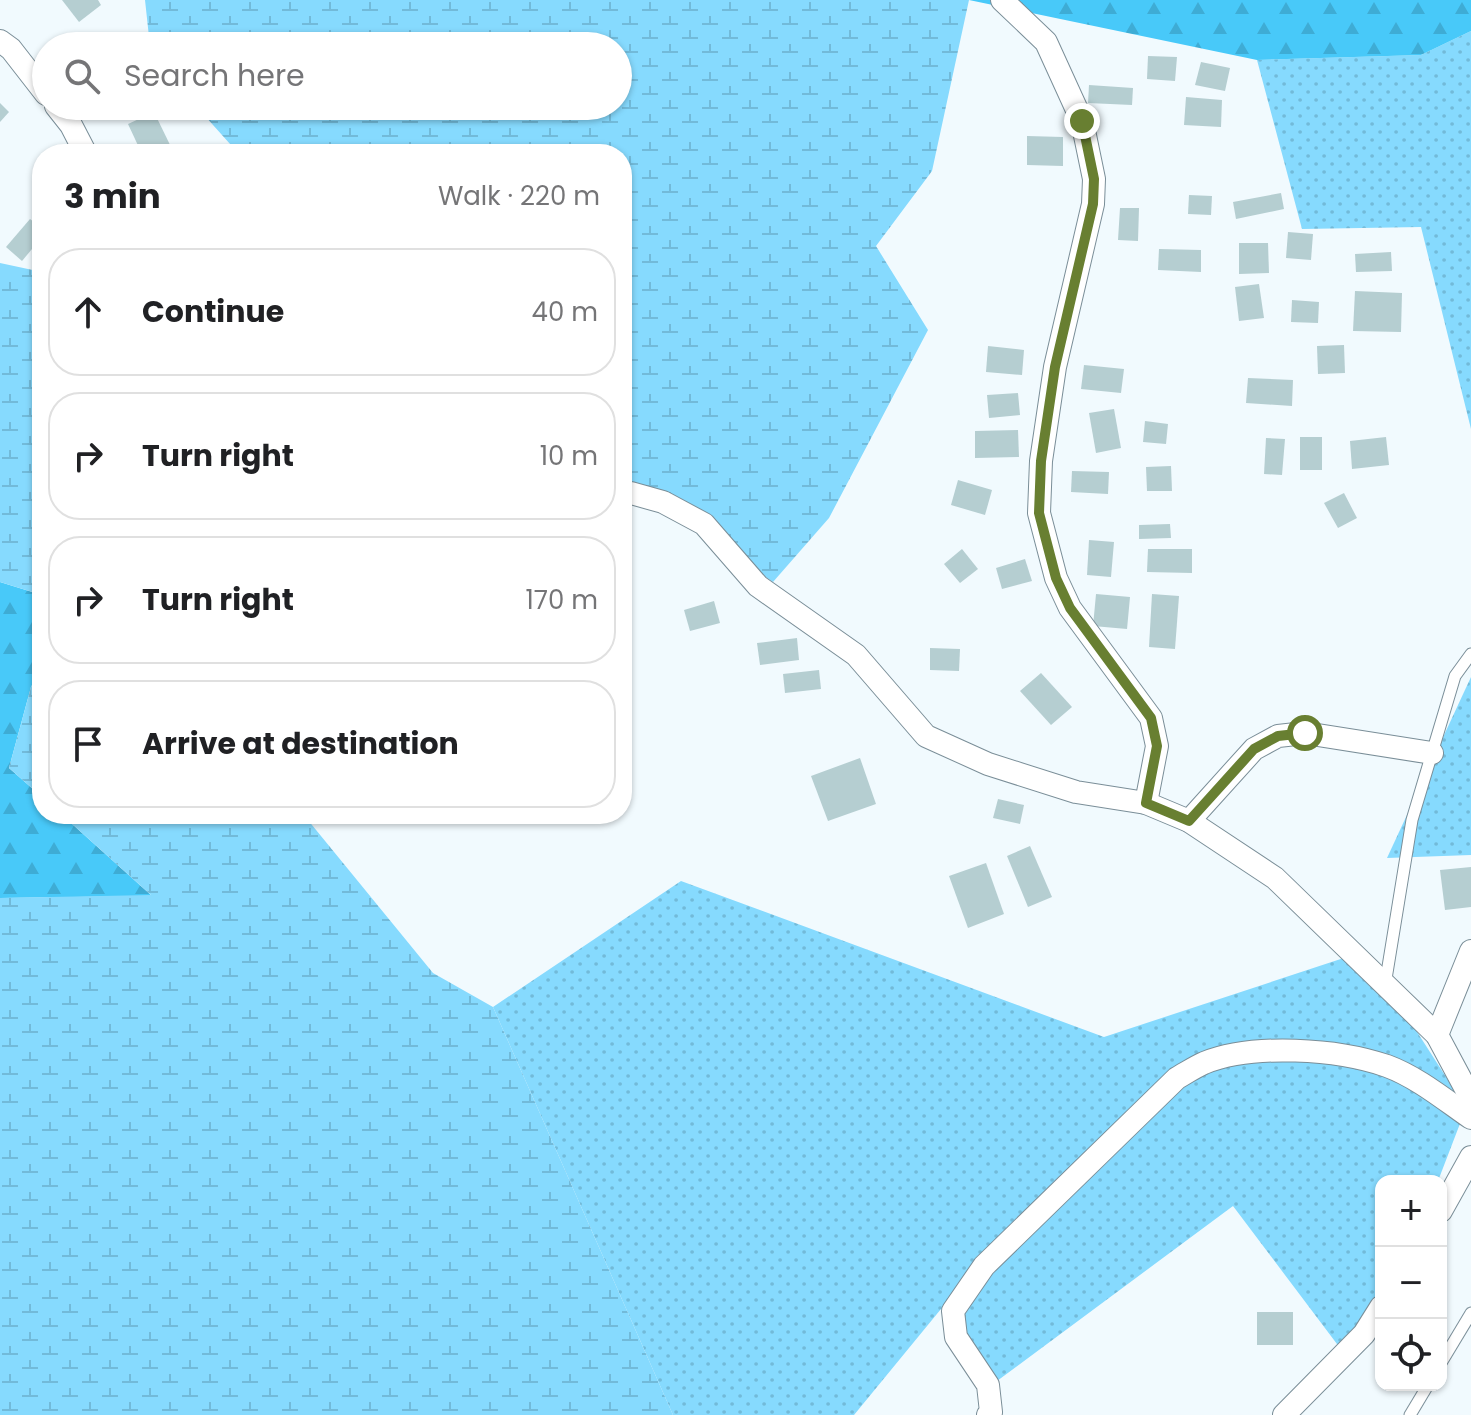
<!DOCTYPE html>
<meta charset="utf-8">
<style>
:root{--surface:#fff;--page:#f6f6f6;--text:#202124;--muted:#757577;--line:#e0e0e0}
body{margin:0;font-family:Poppins,sans-serif;background:var(--page);color:var(--text)}
.controls{position:absolute;right:24px;bottom:24px;display:grid;overflow:hidden;border-radius:16px;box-shadow:0 2px 6px #0004}
.controls button{width:72px;height:72px;display:grid;place-items:center;padding:0;border:0;border-bottom:2px solid var(--line);background:var(--surface);color:var(--text);font:40px sans-serif}
.stop{position:absolute;width:24px;height:24px;margin:-18px;border:6px solid #687f31;border-radius:50%;background:#fff}
.stop.end{background:#687f31;border-color:#fff;box-shadow:0 2px 8px #0008}
.list{margin:0;padding:0;list-style:none}
h2{display:flex;justify-content:space-between;align-items:center;height:104px;margin:0;padding:0 32px;font-size:34px}
h2 small{font-size:26px;font-weight:400;color:var(--muted)}
.list li{display:grid;grid-template-columns:52px 1fr auto;gap:24px;align-items:center;box-sizing:border-box;height:128px;margin:0 16px 16px;padding:0 16px;border:2px solid var(--line);border-radius:32px}
.list b{display:block;font-size:30px;white-space:nowrap}
.list em{font-size:26px;font-style:normal;color:var(--muted)}
.icon{flex:none;width:44px;height:44px;fill:none;stroke:currentColor;stroke-width:2;stroke-linecap:round;stroke-linejoin:round}
.map{position:relative;flex:none;width:1471px;height:1415px;overflow:hidden}
.search{position:absolute;background:var(--surface);box-shadow:0 2px 6px #0004;left:32px;top:32px;width:600px;height:88px;display:flex;align-items:center;gap:20px;box-sizing:border-box;padding:0 28px;border-radius:44px;color:var(--muted);font-size:30px}
.panel{position:absolute;background:var(--surface);box-shadow:0 2px 6px #0004;left:32px;top:144px;width:600px;height:680px;border-radius:32px}
.map>svg:first-child{display:block}
.grass{fill:url(#grass-dots)}
.forest{fill:url(#forest-firs)}
.wetland{fill:url(#wetland-marsh)}
.building{fill:#b5ced1}
.lines{fill:none;stroke-linecap:round;stroke-linejoin:round}
.service-casing{stroke:#7a8e98;stroke-width:13}
.minor-casing{stroke:#7a8e98;stroke-width:24}
.service{stroke:#fff;stroke-width:11}
.minor{stroke:#fff;stroke-width:22}
.route{stroke:#687f31;stroke-width:10}
</style>
<div class="map">
<svg width="1471" height="1415" viewBox="0 0 1471 1415">
<defs>
<pattern id="grass-dots" width="8" height="8" patternUnits="userSpaceOnUse" patternTransform="scale(2)"><rect width="8" height="8" fill="#86dafe"/><path d="M2 2h.1M6 6h.1" fill="none" stroke="#72bad9" stroke-width="1.8" stroke-linecap="round"/></pattern>
<pattern id="forest-firs" width="22" height="20" patternUnits="userSpaceOnUse" patternTransform="scale(2)"><rect width="22" height="20" fill="#48c9f9"/><path d="M5 1l3.5 6h-7zM16 11l3.5 6h-7z" fill="#3eacd5"/></pattern>
<pattern id="wetland-marsh" width="20" height="14" patternUnits="userSpaceOnUse" patternTransform="scale(2)"><rect width="20" height="14" fill="#86dafe"/><path d="M1 5h8M5 5V1M11 12h8M15 12V8" fill="none" stroke="#72bad9"/></pattern>
</defs>
<rect width="100%" height="100%" fill="#f1fafe"/>
<g class="grass">
<polygon points="1471,31 1471,429 1421,227 1302,229 1257,60 1421,55"/>
<polygon points="1471,677 1471,855 1387,858"/>
<polygon points="681,881 1104,1037 1365,951 1466,1108 1438,1181 1381,1181 1381,1303 1340,1348 1233,1206 997,1381 941,1309 854,1415 673,1415 493,1007"/>
</g>
<g class="forest">
<polygon points="969,0 1471,0 1471,31 1421,55 1257,60"/>
<polygon points="0,582 42,595 42,666 31,687 9,768 42,797 42,814 61,814 152,896 0,898"/>
</g>
<g class="wetland">
<polygon points="145,0 969,0 932,171 876,246 928,330 829,518 773,582 668,511 622,501 622,154 239,154 196,106 618,106 618,46 150,46"/>
<polygon points="0,263 42,272 42,595 0,582"/>
<polygon points="42,666 42,797 9,768 31,687"/>
<polygon points="61,814 303,814 433,973 493,1007 673,1415 0,1415 0,898 151,895"/>
</g>
<g class="building">
<polygon points="62,0 98,0 101,5 79,22"/>
<polygon points="1148,56 1177,57 1175,81 1147,79"/>
<polygon points="1201,62 1230,68 1225,91 1195,85"/>
<polygon points="1089,85 1133,88 1132,105 1088,103"/>
<polygon points="1186,97 1222,100 1221,127 1184,125"/>
<polygon points="0,103 9,112 0,122"/>
<polygon points="154,112 173,151 167,154 142,154 128,124"/>
<polygon points="1027,136 1063,137 1063,166 1027,165"/>
<polygon points="1281,193 1284,209 1236,219 1233,202"/>
<polygon points="1189,195 1212,196 1211,215 1188,214"/>
<polygon points="1120,208 1139,208 1138,241 1118,240"/>
<polygon points="30,219 42,228 42,237 22,261 6,247"/>
<polygon points="1288,232 1313,234 1311,260 1286,258"/>
<polygon points="1239,243 1268,243 1269,273 1239,274"/>
<polygon points="1159,249 1201,250 1201,272 1158,270"/>
<polygon points="1391,252 1392,271 1356,272 1355,254"/>
<polygon points="1259,284 1264,318 1239,321 1235,287"/>
<polygon points="1355,291 1402,293 1401,332 1353,331"/>
<polygon points="1292,300 1319,302 1318,323 1291,322"/>
<polygon points="1344,345 1345,373 1318,374 1317,346"/>
<polygon points="988,346 1024,350 1022,375 986,372"/>
<polygon points="1084,365 1124,369 1121,393 1081,389"/>
<polygon points="1248,378 1293,380 1292,406 1246,403"/>
<polygon points="1018,393 1020,415 989,418 987,395"/>
<polygon points="1114,409 1121,448 1096,453 1089,413"/>
<polygon points="1145,421 1168,424 1166,444 1143,442"/>
<polygon points="1018,430 1019,457 975,458 975,431"/>
<rect x="1300" y="437" width="22" height="33"/>
<polygon points="1386,437 1389,465 1352,469 1350,441"/>
<polygon points="1266,438 1285,439 1282,475 1264,474"/>
<polygon points="1171,466 1172,491 1147,491 1146,467"/>
<polygon points="1072,471 1109,472 1108,494 1071,492"/>
<polygon points="958,480 992,490 985,515 951,505"/>
<polygon points="1344,493 1357,518 1338,528 1324,503"/>
<polygon points="1170,524 1171,538 1139,539 1139,525"/>
<polygon points="1089,540 1114,542 1111,577 1087,575"/>
<polygon points="962,549 978,569 960,583 944,564"/>
<polygon points="1148,549 1192,549 1192,573 1147,572"/>
<polygon points="1025,559 1032,581 1002,589 996,568"/>
<polygon points="1096,594 1130,597 1127,629 1093,626"/>
<polygon points="1152,594 1179,596 1175,649 1149,647"/>
<polygon points="714,601 720,623 690,631 684,610"/>
<polygon points="797,638 799,660 760,665 757,643"/>
<polygon points="930,648 960,649 959,671 930,670"/>
<polygon points="819,670 821,689 785,693 783,674"/>
<polygon points="1041,673 1072,707 1051,725 1020,691"/>
<polygon points="860,758 876,804 828,821 811,776"/>
<polygon points="998,799 1024,805 1020,824 993,818"/>
<polygon points="1030,846 1052,897 1028,907 1007,856"/>
<polygon points="986,863 1004,914 968,928 949,876"/>
<polygon points="1471,867 1471,907 1445,910 1440,870"/>
<rect x="1257" y="1312" width="36" height="33"/>
</g>
<g class="lines">
<defs>
<g id="service">
<polyline points="1385,985 1412,820 1455,676 1471,654"/>
<polyline points="1441,1363 1471,1313"/>
<polyline points="1410,1415 1428,1385"/>
</g>
<g id="minor">
<polyline points="1002,0 1046,42 1082,121 1094,179 1093,204 1055,367 1041,461 1039,513 1056,578 1070,608 1151,718 1157,746 1146,803"/>
<polyline points="0,41 11,49 46,94"/>
<polyline points="56,106 71,125 86,154"/>
<polyline points="622,493 631,493 663,502 704,524 758,586 856,655 926,736 988,764 1076,792 1146,803 1189,821 1275,878 1437,1035 1467,1091 1471,1111"/>
<polyline points="1189,821 1254,749 1278,736 1305,733 1432,753"/>
<polyline points="1437,1035 1471,951"/>
<polyline points="1441,1211 1471,1157"/>
<path d="M 988,1415 L 991,1412 L 988,1385 L 956,1337 L 953,1311 L 984,1266 L 1177,1078 C 1186,1073 1195,1067 1204,1063 C 1253,1043 1338,1049 1387,1066 C 1417,1077 1445,1100 1471,1118"/>
<polyline points="1284,1415 1364,1334 1381,1307"/>
</g>
</defs>
<use href="#service" class="service-casing"/>
<use href="#minor" class="minor-casing"/>
<use href="#service" class="service"/>
<use href="#minor" class="minor"/>
</g>
<g class="lines">
<polyline class="route" points="1082,121 1094,179 1093,204 1055,367 1041,461 1039,513 1056,578 1070,608 1151,718 1157,746 1146,803 1189,821 1254,749 1278,736 1305,733"/>
</g>
</svg>
<div class="controls">
<button>+</button>
<button>−</button>
<button><svg class="icon" aria-label="locate" viewBox="0 0 24 24"><circle cx="12" cy="12" r="6"/><path d="M12 2v4M12 18v4M2 12h4M18 12h4"/></svg></button>
</div>
<div class="stop" style="left:1305px;top:733px"></div>
<div class="stop end" style="left:1082px;top:121px"></div>
<div class="search"><svg class="icon" aria-label="search" viewBox="0 0 24 24"><circle cx="10" cy="10" r="6"/><path d="M15 15l6 6"/></svg>Search here</div>
<section class="panel">
<h2>3 min<small>Walk · 220 m</small></h2>
<ul class="list">
<li><svg class="icon" aria-label="ahead" viewBox="0 0 24 24"><path d="M12 20V5M6 11l6-6 6 6"/></svg><div><b>Continue</b></div><em>40 m</em></li>
<li><svg class="icon" aria-label="right" viewBox="0 0 24 24"><path d="M7 20v-9h11M14 6l5 5-5 5"/></svg><div><b>Turn right</b></div><em>10 m</em></li>
<li><svg class="icon" aria-label="right" viewBox="0 0 24 24"><path d="M7 20v-9h11M14 6l5 5-5 5"/></svg><div><b>Turn right</b></div><em>170 m</em></li>
<li><svg class="icon" aria-label="arrive" viewBox="0 0 24 24"><path d="M6 21V4h12l-3 4 3 4H6"/></svg><div><b>Arrive at destination</b></div></li>
</ul>
</section>
</div>
